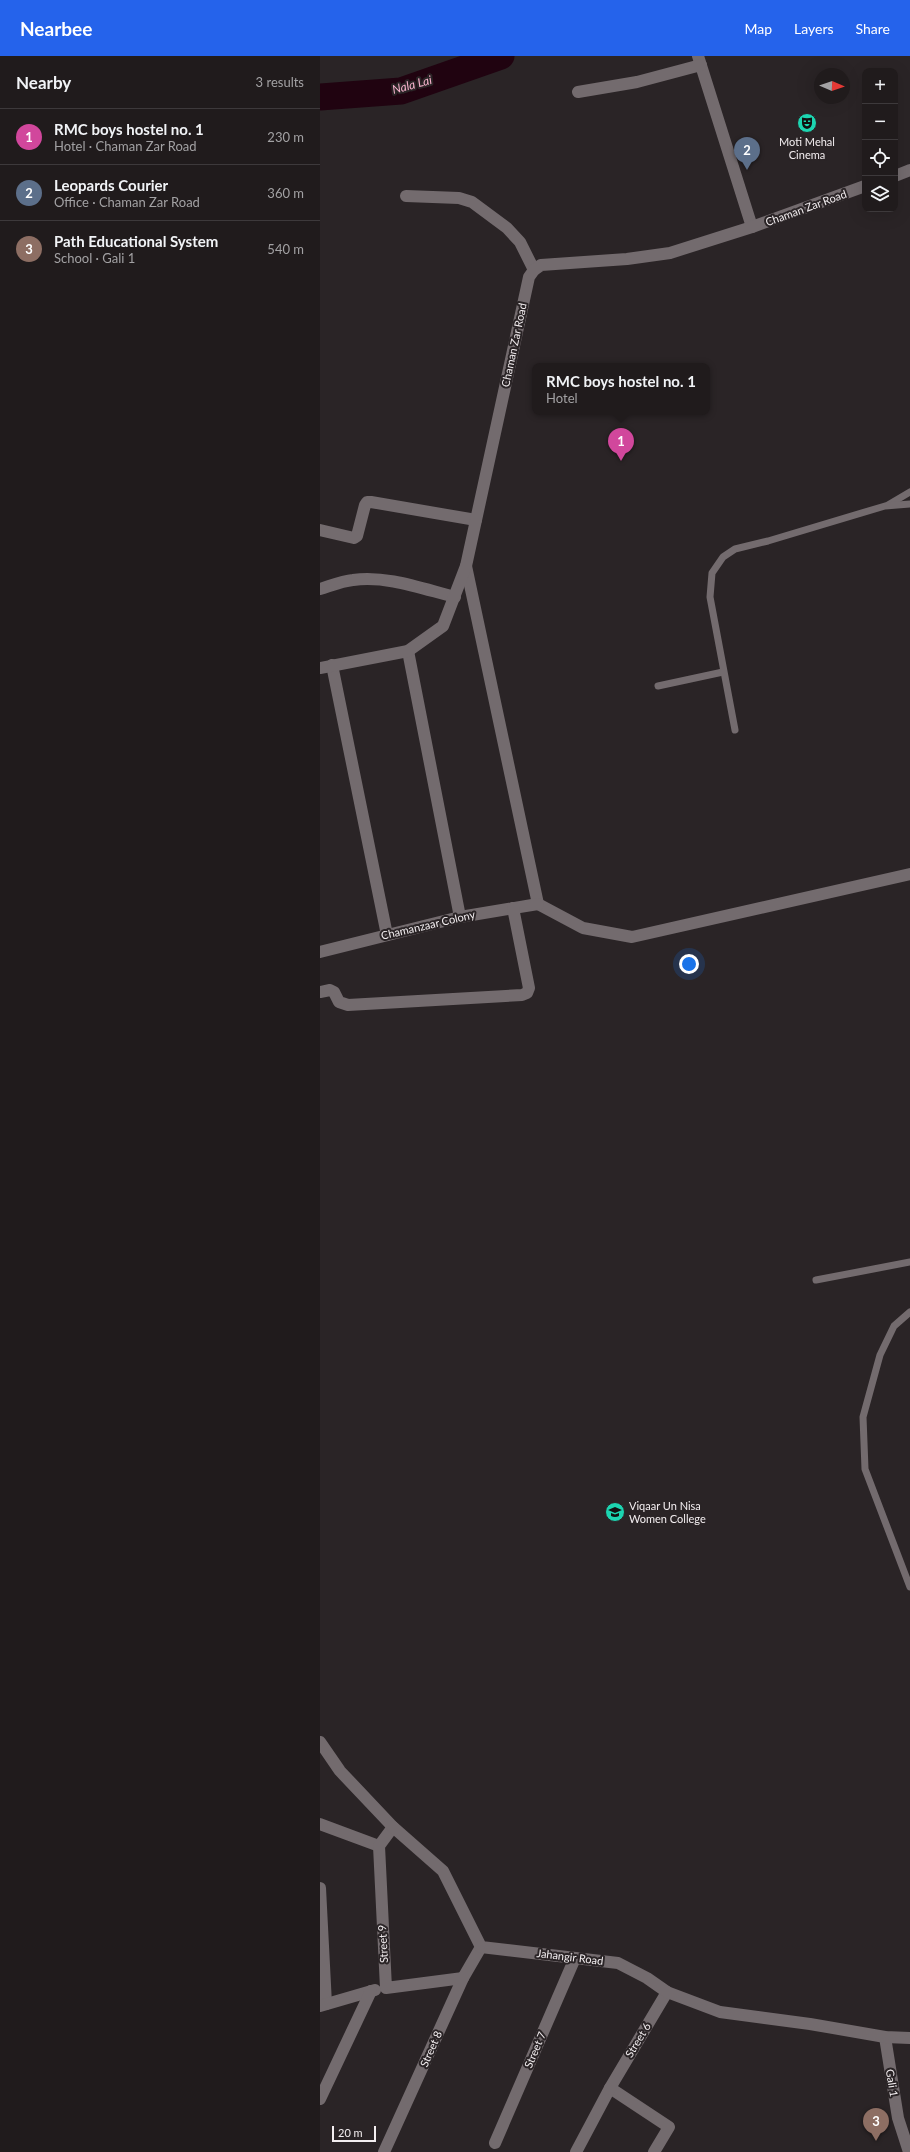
<!DOCTYPE html>
<meta charset="utf-8">
<style>
:root{--surface:#201b1c;--page:#2d2829;--text:#f1f3f6;--muted:#a2a1a3;--line:#3d393b;--accent:#2563eb}
body{margin:0;font-family:Lato,sans-serif;background:var(--page);color:var(--text)}
.controls{position:absolute;right:12px;top:12px;display:grid;overflow:hidden;border-radius:8px;box-shadow:0 4px 16px #0002}
.controls button{width:36px;height:36px;display:grid;place-items:center;padding:0;border:0;border-bottom:1px solid var(--line);background:var(--surface);color:var(--text);font:20px sans-serif}
.compass{position:absolute;left:494px;top:12px;width:36px;height:36px;border-radius:50%;background:var(--surface);box-shadow:0 4px 16px #0002;rotate:92deg}
.scale{position:absolute;left:12px;bottom:10px;width:44px;box-sizing:border-box;padding-left:4px;border:2px solid #f3eef0;border-top:0;font-size:11px;line-height:14px;white-space:nowrap;color:#f3eef0;-webkit-text-stroke:3px #2a2426;paint-order:stroke}
.you{position:absolute;left:369px;top:908px;width:14px;height:14px;margin:-10px;border:3px solid #fff;border-radius:50%;background:#1a73e8;box-shadow:0 0 0 6px #1a73e833}
.badge{display:grid;place-items:center;width:26px;height:26px;border-radius:50%;background:var(--accent);color:#fff;font-size:13px;font-weight:700}
.pin{position:absolute;translate:-50% -33px;filter:drop-shadow(0 1px 2px #0008)}
.pin::after{content:'';position:absolute;top:21px;width:14px;height:12px;background:inherit;clip-path:polygon(0 0,100% 0,50% 100%)}
.popup{position:absolute;left:212px;top:307px;width:178px;height:52px;box-sizing:border-box;display:grid;place-content:center;border-radius:8px;background:var(--surface);filter:drop-shadow(0 1px 3px #0005);font-size:13px;white-space:nowrap;color:var(--muted)}
.popup b{font-size:15px;color:var(--text)}
.popup::after{content:'';position:absolute;left:50%;top:100%;margin-left:-8px;border:8px solid transparent;border-top-color:var(--surface)}
.list{margin:0;padding:0;list-style:none}
h2{display:flex;justify-content:space-between;align-items:center;height:52px;margin:0;padding:0 16px;font-size:17px}
h2 small{font-size:13px;font-weight:400;color:var(--muted)}
.list li{display:grid;grid-template-columns:26px 1fr auto;gap:12px;align-items:center;box-sizing:border-box;height:56px;padding:0 16px;border-top:1px solid var(--line)}
.list b{display:block;font-size:15px;white-space:nowrap}
.list p{margin:0;font-size:13px;white-space:nowrap;color:var(--muted)}
.list em{font-size:13px;font-style:normal;color:var(--muted)}
.icon{flex:none;width:22px;height:22px;fill:none;stroke:currentColor;stroke-width:2;stroke-linecap:round;stroke-linejoin:round}
.map{position:relative;flex:none;width:590px;height:2096px;overflow:hidden}
header{display:flex;align-items:center;gap:24px;box-sizing:border-box;height:56px;padding:0 20px;background:var(--accent);color:#fff}
header strong{font-size:19px}
nav{display:flex;gap:22px;margin-inline-start:auto;font-size:14px}
main{display:flex}
aside{flex:1;background:var(--surface)}
.map>svg:first-child{display:block}
.lines{fill:none;stroke-linecap:round;stroke-linejoin:round}
.river{stroke:#200310;stroke-width:27}
.service{stroke:#736b6e;stroke-width:7}
.minor{stroke:#736b6e;stroke-width:12}
.tertiary{stroke:#736b6e;stroke-width:12}
.labels{text-anchor:middle;stroke-width:4;stroke-linejoin:round;paint-order:stroke}
.poi-label{font-size:11px;fill:#f3eef0;stroke:#2a2426}
.street-label{font-size:11px;fill:#f3eef0;stroke:#2a2426}
.water-label{font-size:12px;font-style:italic;fill:#f8b3cd;stroke:#2a2426}
</style>
<header>
<strong>Nearbee</strong>
<nav><a>Map</a><a>Layers</a><a>Share</a></nav>
</header>
<main>
<aside>
<h2>Nearby<small>3 results</small></h2>
<ul class="list">
<li><span class="badge" style="background:#d1479c">1</span><div><b>RMC boys hostel no. 1</b><p>Hotel · Chaman Zar Road</p></div><em>230 m</em></li>
<li><span class="badge" style="background:#5c6f8a">2</span><div><b>Leopards Courier</b><p>Office · Chaman Zar Road</p></div><em>360 m</em></li>
<li><span class="badge" style="background:#8d6e63">3</span><div><b>Path Educational System</b><p>School · Gali 1</p></div><em>540 m</em></li>
</ul>
</aside>
<div class="map">
<svg width="590" height="2096" viewBox="0 0 590 2096">
<rect width="100%" height="100%" fill="#2a2426"/>
<g class="lines">
<polyline class="river" points="0,41 81,35 181,0"/>
<g class="service">
<polyline points="568,449 590,436"/>
<polyline points="338,630 403,616"/>
<polyline points="415,674 390,541 392,517 403,501 415,493 448,485 565,450 590,448"/>
<polyline points="496,1224 590,1206"/>
<polyline points="590,1256 574,1270 560,1299 543,1361 545,1413 590,1531"/>
</g>
<g class="minor">
<polyline points="378,0 432,171"/>
<polyline points="258,36 317,26 381,9"/>
<polyline points="86,140 139,142 152,146 187,172 200,186 214,214"/>
<polyline points="0,474 34,482 37,480 45,449 47,446 51,446 156,464"/>
<polyline points="146,510 218,848"/>
<path d="M 0,533 C 10,530 22,525 33,524 C 66,519 103,533 135,541"/>
<polyline points="88,595 140,861"/>
<polyline points="12,609 67,879"/>
<polyline points="218,848 263,872 312,881 590,818"/>
<polyline points="0,896 140,861 218,848"/>
<polyline points="0,936 10,934 14,936 19,946 28,949 202,939 207,937 209,932 193,852"/>
<polyline points="0,1768 59,1790"/>
<polyline points="73,1771 59,1790 66,1932 143,1922"/>
<polyline points="0,1832 6,1948"/>
<polyline points="0,1950 55,1934"/>
<polyline points="565,1981 578,2062 589,2096"/>
<polyline points="290,2032 349,2071 334,2096"/>
<polyline points="0,2043 51,1935"/>
<polyline points="175,2087 255,1902"/>
<polyline points="64,2096 143,1922 161,1891"/>
<polyline points="256,2096 290,2032 347,1936"/>
</g>
<g class="tertiary">
<polyline points="575,120 590,114"/>
<polyline points="0,612 88,595 123,570 146,510 209,221 214,214 221,209 307,203 350,197 432,171 545,130"/>
<polyline points="0,1686 20,1715 73,1771 123,1815 161,1891 298,1907 327,1922 347,1936 400,1956 490,1968 565,1981 590,1982"/>
</g>
</g>
<defs>
<symbol id="theatre-disc" viewBox="-11 -11 22 22"><circle r="9.5" fill="#1cd5b1" stroke="#2a2426"/><path d="M-5-5.5Q0-4 5-5.5V0Q5 5 0 6Q-5 5-5 0ZM-3.3-2.5H-1v1.5H-3.3ZM1-2.5H3.3v1.5H1ZM-2.8 1Q0 5.5 2.8 1Z" fill="#111"/></symbol>
<symbol id="university-disc" viewBox="-11 -11 22 22"><circle r="9.5" fill="#1cd5b1" stroke="#2a2426"/><path d="M0-5L7-2L0 1L-7-2ZM-4 1L0 2.5L4 1V4Q0 6-4 4Z" fill="#111"/></symbol>
</defs>
<g fill-rule="evenodd">
<use href="#theatre-disc" x="476" y="56" width="22" height="22"/>
<use href="#university-disc" x="284" y="1445" width="22" height="22"/>
</g>
<g class="labels">
<g class="poi-label">
<text x="487" y="90">Moti Mehal<tspan x="487" dy="13">Cinema</tspan></text>
<text x="309" y="1454" text-anchor="start">Viqaar Un Nisa<tspan x="309" dy="13">Women College</tspan></text>
</g>
<g class="street-label">
<text transform="translate(486 152) rotate(-20)" y="4">Chaman Zar Road</text>
<text transform="translate(194 289) rotate(-78)" y="4">Chaman Zar Road</text>
<text transform="translate(108 869) rotate(-13)" y="4">Chamanzaar Colony</text>
<text transform="translate(63 1888) rotate(-93)" y="4">Street 9</text>
<text transform="translate(250 1901) rotate(7)" y="4">Jahangir Road</text>
<text transform="translate(318 1984) rotate(-59)" y="4">Street 6</text>
<text transform="translate(111 1993) rotate(-66)" y="4">Street 8</text>
<text transform="translate(215 1994) rotate(-67)" y="4">Street 7</text>
<text transform="translate(572 2027) rotate(81)" y="4">Gali 1</text>
</g>
<g class="water-label">
<text transform="translate(92 29) rotate(-15)" y="4">Nala Lai</text>
</g>
</g>
</svg>
<div class="controls">
<button>+</button>
<button>−</button>
<button><svg class="icon" aria-label="locate" viewBox="0 0 24 24"><circle cx="12" cy="12" r="6"/><path d="M12 2v4M12 18v4M2 12h4M18 12h4"/></svg></button>
<button><svg class="icon" aria-label="layers" viewBox="0 0 24 24"><path d="M12 4l9 5-9 5-9-5zM3 14l9 5 9-5"/></svg></button>
</div>
<svg class="compass" viewBox="-18 -18 36 36"><path d="M0-13l5 13h-10z" fill="#e53935"/><path d="M0 13l5-13h-10z" fill="#a2a1a3"/></svg>
<div class="scale">20 m</div>
<div class="you"></div>
<div class="pin badge" style="left:301px;top:405px;background:#d1479c">1</div>
<div class="popup"><b>RMC boys hostel no. 1</b>Hotel</div>
<div class="pin badge" style="left:427px;top:114px;background:#5c6f8a">2</div>
<div class="pin badge" style="left:556px;top:2085px;background:#8d6e63">3</div>
</div>
</main>
